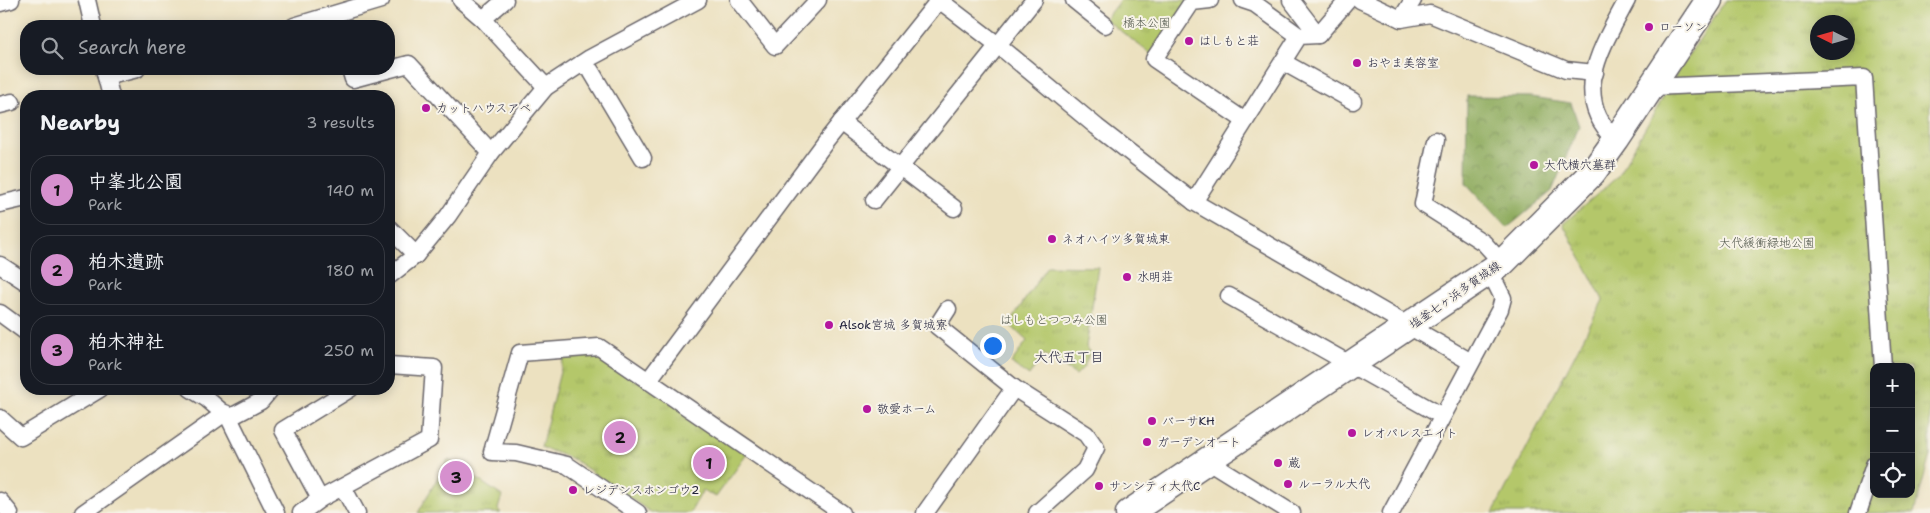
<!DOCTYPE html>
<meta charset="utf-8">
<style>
:root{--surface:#171b24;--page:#20242c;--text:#f1f3f6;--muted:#9ea1a6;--line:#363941;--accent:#d690ce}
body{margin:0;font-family:"Shantell Sans","Klee One",sans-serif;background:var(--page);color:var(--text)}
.controls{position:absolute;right:15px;bottom:15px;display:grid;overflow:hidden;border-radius:10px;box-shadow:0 2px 12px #0003}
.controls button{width:45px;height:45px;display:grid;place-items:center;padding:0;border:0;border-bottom:1px solid var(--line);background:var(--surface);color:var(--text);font:25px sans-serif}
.compass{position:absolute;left:1810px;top:15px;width:45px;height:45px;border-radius:50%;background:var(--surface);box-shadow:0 2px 12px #0003;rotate:275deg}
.you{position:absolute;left:992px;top:345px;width:18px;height:18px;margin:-12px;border:4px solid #fff;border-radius:50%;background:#1a73e8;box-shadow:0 0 0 8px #1a73e833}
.badge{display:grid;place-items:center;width:32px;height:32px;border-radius:50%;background:var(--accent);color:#111;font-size:16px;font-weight:700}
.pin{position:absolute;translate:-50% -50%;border:2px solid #fff;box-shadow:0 1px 5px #0006}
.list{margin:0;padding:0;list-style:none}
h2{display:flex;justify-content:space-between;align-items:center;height:65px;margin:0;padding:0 20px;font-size:21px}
h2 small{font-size:16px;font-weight:400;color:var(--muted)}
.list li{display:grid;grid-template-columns:32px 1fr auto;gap:15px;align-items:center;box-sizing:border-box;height:70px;margin:0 10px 10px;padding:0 10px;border:1px solid var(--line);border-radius:20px}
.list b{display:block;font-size:19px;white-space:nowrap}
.list p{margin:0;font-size:16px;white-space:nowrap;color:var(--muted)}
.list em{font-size:16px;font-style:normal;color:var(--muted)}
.icon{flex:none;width:28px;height:28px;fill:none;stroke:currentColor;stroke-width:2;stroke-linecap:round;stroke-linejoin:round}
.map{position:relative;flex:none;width:1930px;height:513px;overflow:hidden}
.search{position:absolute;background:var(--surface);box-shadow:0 2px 12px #0003;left:20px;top:20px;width:375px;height:55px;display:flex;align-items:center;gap:12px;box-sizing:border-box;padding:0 18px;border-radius:20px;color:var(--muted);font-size:19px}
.panel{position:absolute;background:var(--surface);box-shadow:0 2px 12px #0003;left:20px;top:90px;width:375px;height:305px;border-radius:20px}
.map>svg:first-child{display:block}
.grass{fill:url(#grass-tufts);stroke:#6b7452;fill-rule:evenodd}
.forest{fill:url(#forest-crowns);stroke:#58674c}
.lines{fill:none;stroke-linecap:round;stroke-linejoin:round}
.minor-casing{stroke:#69656a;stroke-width:19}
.primary-casing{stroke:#69656a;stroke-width:29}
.minor{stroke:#fff;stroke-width:16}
.primary{stroke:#fff;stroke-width:26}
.poi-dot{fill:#b5179e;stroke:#f7f3e8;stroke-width:2}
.labels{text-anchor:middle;stroke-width:4;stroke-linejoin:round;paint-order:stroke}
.park-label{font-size:12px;fill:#4e5449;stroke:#f7f3e8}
.poi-label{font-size:12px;fill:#22223b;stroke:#f7f3e8;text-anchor:start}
.street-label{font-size:12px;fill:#22223b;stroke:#f7f3e8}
.neighbourhood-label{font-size:14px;fill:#22223b;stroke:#f7f3e8}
</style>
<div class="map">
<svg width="1930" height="513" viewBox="0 0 1930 513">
<defs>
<pattern id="grass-tufts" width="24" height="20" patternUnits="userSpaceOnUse" patternTransform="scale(1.25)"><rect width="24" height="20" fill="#b4c76a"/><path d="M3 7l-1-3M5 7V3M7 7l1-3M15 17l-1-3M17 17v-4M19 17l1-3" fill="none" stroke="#9aab5d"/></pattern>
<pattern id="forest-crowns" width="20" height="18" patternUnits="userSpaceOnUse" patternTransform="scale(1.25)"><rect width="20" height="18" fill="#8fac5e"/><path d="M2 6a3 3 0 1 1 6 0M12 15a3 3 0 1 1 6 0" fill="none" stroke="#748c4f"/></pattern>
</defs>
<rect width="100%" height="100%" fill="#f7f3e8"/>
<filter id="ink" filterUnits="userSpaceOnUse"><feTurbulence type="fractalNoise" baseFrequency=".02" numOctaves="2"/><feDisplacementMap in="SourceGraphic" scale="10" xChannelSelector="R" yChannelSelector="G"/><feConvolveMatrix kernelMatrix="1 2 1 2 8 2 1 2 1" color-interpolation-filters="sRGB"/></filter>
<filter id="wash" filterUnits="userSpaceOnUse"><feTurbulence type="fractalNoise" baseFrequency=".0096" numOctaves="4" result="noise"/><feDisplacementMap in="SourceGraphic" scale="20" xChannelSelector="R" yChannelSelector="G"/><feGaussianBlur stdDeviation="1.12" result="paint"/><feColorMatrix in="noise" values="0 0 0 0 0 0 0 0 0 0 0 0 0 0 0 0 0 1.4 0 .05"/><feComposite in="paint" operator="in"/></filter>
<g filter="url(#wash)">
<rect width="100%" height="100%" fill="#ece1c0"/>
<g class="grass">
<polygon points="1120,0 1190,0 1152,55 1105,19"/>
<path d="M 1726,0 L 1930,0 L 1930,455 L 1914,513 L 1493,513 L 1603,300 L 1563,224 L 1617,177 L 1682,65 ZM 1818,22 L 1848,22 L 1848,52 L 1818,52 ZM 1874,367 L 1911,367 L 1911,494 L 1874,494 Z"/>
<polygon points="1047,266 1098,267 1086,347 1090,352 1084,367 1076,375 1043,354 1029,376 1011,363 1027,341 1009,324"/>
<polygon points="598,354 747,454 716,497 703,490 690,513 652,513 573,459 541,447 564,356"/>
<polygon points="448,459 502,496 498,509 501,513 418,513"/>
</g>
<polygon class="forest" points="1467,96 1532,97 1571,103 1579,126 1552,191 1507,228 1466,183"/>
</g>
<g filter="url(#ink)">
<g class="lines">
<defs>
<g id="minor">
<polyline points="87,0 93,26"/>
<polyline points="461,0 483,19"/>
<polyline points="505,0 483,19 546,87"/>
<polyline points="739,0 775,46 818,0"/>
<polyline points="1074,0 1105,25"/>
<polyline points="1210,0 1192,2 1154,59 1245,121"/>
<polyline points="1243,0 1255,4 1299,36"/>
<polyline points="1291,0 1318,35"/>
<polyline points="1360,0 1401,19 1430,14 1566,70 1595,73"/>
<polyline points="0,3 11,0"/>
<polyline points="1401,19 1413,0"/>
<polyline points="294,26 381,0"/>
<polyline points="1283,62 1353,101"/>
<polyline points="581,64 591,71 643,158"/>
<polyline points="104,69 111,96"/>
<polyline points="350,69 353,79 409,64 491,153"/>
<polyline points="106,77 137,69"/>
<polyline points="1652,87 1864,78 1883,367"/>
<polyline points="0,105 12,102"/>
<polyline points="841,122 954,208"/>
<polyline points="1436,140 1423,204 1484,243 1502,263"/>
<path d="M 1616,140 C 1569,96 1602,47 1627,0"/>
<polyline points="874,200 1034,0"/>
<polyline points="1194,202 1299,36 1318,35 1348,0"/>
<polyline points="0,204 26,198"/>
<polyline points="389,228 416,255"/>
<polyline points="0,265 26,282"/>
<polyline points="389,276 416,255 448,216 491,153 546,87 590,58 698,0"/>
<polyline points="1229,296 1442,416"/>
<polyline points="948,309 937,326 1014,388"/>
<polyline points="0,313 26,332"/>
<polyline points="648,381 827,140 939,0 998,45 1097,127 1194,202 1471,362"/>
<polyline points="191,389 207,399 229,418 276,513"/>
<polyline points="0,418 21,437 100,389"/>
<polyline points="229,418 261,401 271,389"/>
<polyline points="1208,461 1292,513"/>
<polyline points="343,487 357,513"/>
<polyline points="320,499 283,430 350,389"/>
<polyline points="0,501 10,513"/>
<polyline points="83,513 225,413"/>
<polyline points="301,513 320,499 429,440 434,368 389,365"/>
<polyline points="638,513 567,465 516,453 492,452 520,353 599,347 842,513"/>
<polyline points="925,513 1014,388 1086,434 1096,448 1085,470 1037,513"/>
<polyline points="1391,513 1500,309 1503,298 1490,272"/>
<polyline points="1858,513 1874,465"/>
</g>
<polyline id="primary" points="1129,513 1502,263 1593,172 1616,140 1709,0"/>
</defs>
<use href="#minor" class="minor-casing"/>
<use href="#primary" class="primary-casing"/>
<use href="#minor" class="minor"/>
<use href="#primary" class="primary"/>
</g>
</g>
<g class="poi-dot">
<circle cx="1649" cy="27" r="5"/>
<circle cx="1189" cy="41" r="5"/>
<circle cx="1357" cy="63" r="5"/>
<circle cx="426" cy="108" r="5"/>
<circle cx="1534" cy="165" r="5"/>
<circle cx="1052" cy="239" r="5"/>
<circle cx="1127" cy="277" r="5"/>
<circle cx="829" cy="325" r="5"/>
<circle cx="867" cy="409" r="5"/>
<circle cx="1152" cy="421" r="5"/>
<circle cx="1352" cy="433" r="5"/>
<circle cx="1147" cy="442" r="5"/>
<circle cx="1278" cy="463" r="5"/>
<circle cx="1288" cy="484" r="5"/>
<circle cx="1099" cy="486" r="5"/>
<circle cx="573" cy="490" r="5"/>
</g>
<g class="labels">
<g class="park-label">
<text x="1147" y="27">橋本公園</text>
<text x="1767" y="247">大代緩衝緑地公園</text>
<text x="1054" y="324">はしもとつつみ公園</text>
</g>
<g class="poi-label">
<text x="1659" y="31">ローソン</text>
<text x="1199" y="45">はしもと荘</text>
<text x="1367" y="67">おやま美容室</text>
<text x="436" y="112">カットハウスアベ</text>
<text x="1544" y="169">大代横穴墓群</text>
<text x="1062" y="243">ネオハイツ多賀城東</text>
<text x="1137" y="281">水明荘</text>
<text x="839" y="329">Alsok宮城 多賀城寮</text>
<text x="877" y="413">敬愛ホーム</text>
<text x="1162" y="425">バーサKH</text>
<text x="1362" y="437">レオパレスエイト</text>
<text x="1157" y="446">ガーデンオート</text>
<text x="1288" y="467">蔵</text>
<text x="1298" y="488">ルーラル大代</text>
<text x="1109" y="490">サンシティ大代C</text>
<text x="583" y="494">レジデンスホンゴウ2</text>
</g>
<g class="street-label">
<text transform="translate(1455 295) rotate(-35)" y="4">塩釜七ヶ浜多賀城線</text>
</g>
<g class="neighbourhood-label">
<text x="1069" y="362">大代五丁目</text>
</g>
</g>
</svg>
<div class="controls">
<button>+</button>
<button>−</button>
<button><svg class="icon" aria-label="locate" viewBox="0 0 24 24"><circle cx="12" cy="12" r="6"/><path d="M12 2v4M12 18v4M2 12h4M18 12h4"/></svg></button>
</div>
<svg class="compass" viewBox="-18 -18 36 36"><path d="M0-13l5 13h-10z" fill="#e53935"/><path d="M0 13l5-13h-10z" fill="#9ea1a6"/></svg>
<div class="you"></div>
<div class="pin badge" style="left:709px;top:463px">1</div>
<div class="pin badge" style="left:620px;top:437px">2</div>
<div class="pin badge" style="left:456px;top:477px">3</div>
<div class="search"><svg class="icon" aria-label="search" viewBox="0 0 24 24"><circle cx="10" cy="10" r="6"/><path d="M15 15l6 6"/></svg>Search here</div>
<section class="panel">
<h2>Nearby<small>3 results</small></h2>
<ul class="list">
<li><span class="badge">1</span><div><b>中峯北公園</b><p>Park</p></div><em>140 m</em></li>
<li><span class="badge">2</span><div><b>柏木遺跡</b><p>Park</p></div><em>180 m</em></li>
<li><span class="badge">3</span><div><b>柏木神社</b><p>Park</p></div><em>250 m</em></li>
</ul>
</section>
</div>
